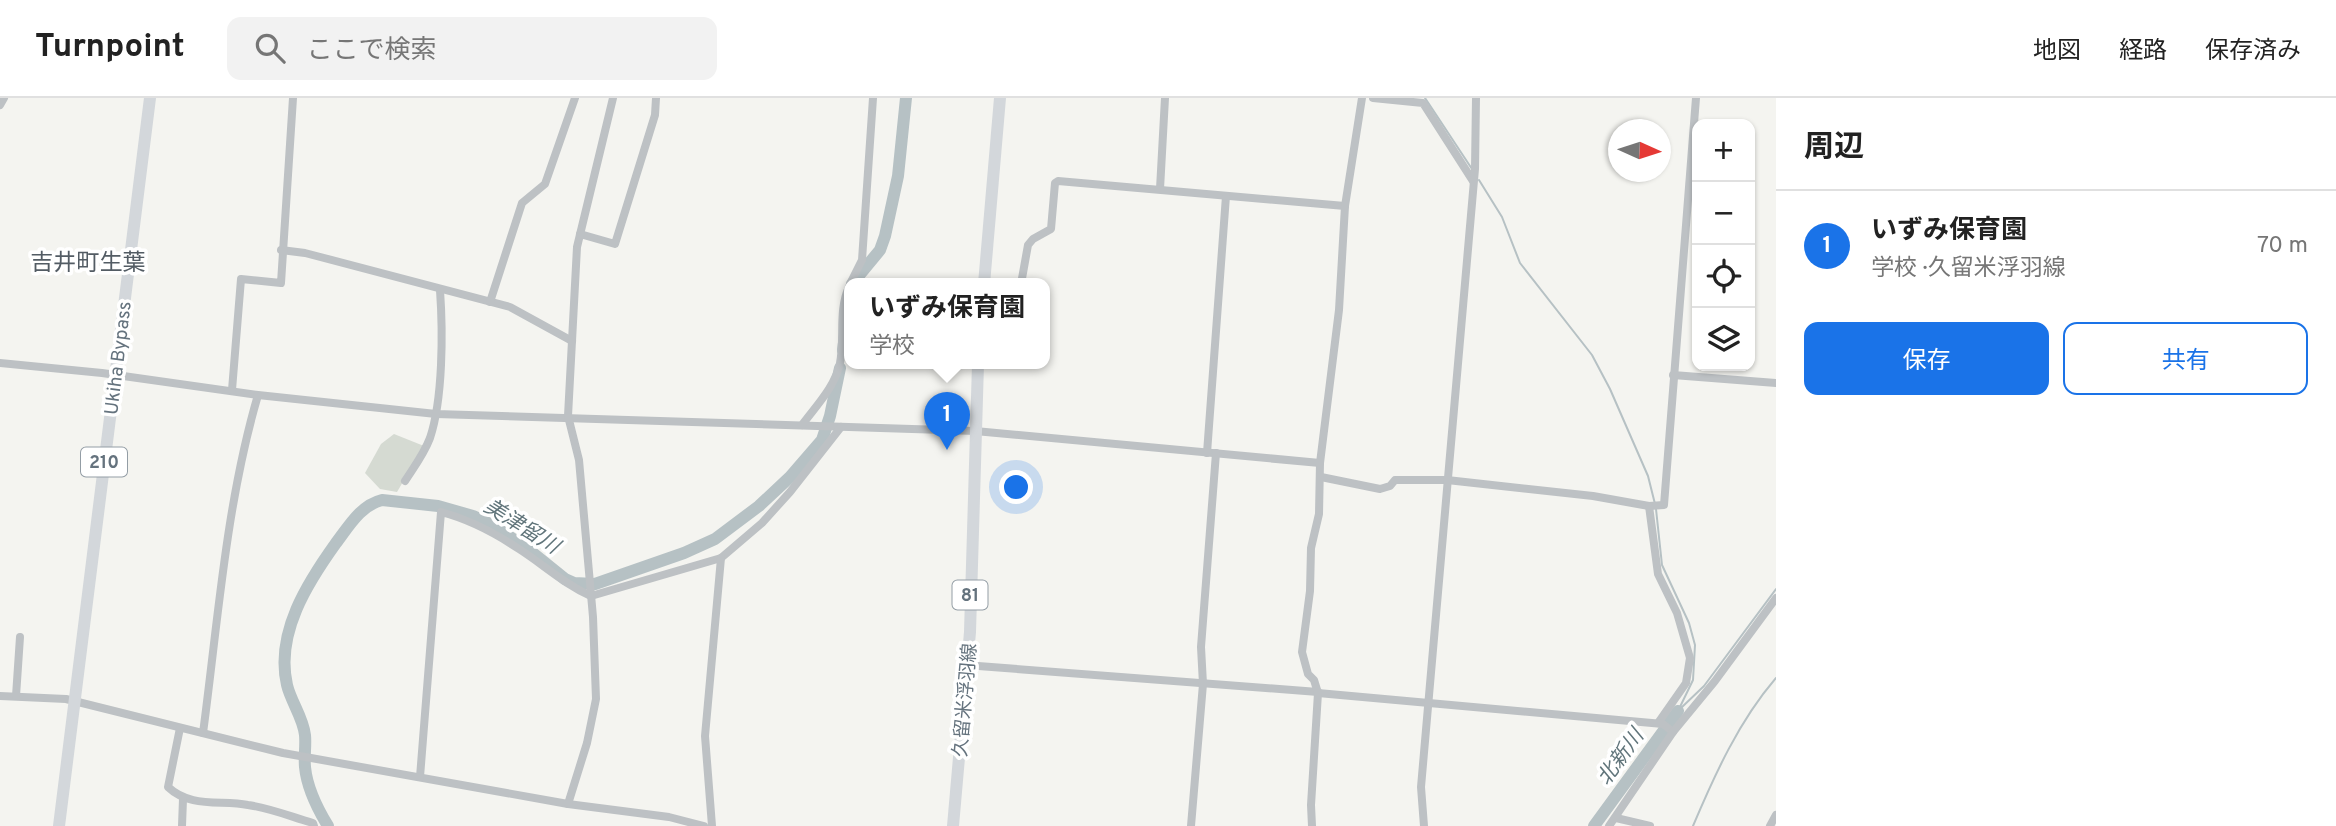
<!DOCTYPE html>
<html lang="ja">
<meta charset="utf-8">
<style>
:root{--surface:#fff;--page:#f2f2f2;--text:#222;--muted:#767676;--line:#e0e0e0;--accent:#1a73e8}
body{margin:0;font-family:Overpass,"Noto Sans JP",sans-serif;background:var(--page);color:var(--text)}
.controls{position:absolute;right:21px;top:21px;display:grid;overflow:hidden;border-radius:14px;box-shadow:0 2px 5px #0004}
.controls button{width:63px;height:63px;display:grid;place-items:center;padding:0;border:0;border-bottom:2px solid var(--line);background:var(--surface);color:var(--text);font:35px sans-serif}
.compass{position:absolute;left:1608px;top:21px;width:63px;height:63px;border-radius:50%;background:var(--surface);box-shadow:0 2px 5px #0004;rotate:93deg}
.you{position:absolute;left:1017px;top:390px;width:24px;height:24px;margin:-18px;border:5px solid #fff;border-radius:50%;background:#1a73e8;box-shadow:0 0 0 10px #1a73e833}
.badge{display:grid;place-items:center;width:46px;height:46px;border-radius:50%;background:var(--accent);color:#fff;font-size:23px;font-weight:700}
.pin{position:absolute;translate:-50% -58px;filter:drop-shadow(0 2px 4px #0008)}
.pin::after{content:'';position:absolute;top:37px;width:24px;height:21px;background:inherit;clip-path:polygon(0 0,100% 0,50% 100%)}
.popup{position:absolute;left:844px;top:180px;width:206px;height:91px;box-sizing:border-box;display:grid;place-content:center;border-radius:14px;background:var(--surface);filter:drop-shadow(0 2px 5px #0005);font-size:23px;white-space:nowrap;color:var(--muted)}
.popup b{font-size:26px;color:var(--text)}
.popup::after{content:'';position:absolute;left:50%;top:100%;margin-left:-14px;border:14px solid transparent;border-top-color:var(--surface)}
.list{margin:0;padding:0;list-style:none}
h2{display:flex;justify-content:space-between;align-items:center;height:91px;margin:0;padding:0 28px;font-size:30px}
h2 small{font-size:23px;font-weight:400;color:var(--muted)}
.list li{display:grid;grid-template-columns:46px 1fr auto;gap:21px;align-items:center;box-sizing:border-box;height:112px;padding:0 28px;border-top:2px solid var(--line)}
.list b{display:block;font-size:26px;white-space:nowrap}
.list p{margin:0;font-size:23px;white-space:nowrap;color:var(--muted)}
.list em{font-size:23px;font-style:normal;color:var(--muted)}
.actions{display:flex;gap:14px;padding:21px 28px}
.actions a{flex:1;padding:16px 0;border:2px solid var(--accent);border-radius:14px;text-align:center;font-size:24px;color:var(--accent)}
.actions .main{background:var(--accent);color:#fff}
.icon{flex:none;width:38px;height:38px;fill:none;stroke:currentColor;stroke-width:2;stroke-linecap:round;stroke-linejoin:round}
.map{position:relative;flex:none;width:1776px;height:728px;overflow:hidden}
header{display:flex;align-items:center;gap:42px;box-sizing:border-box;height:98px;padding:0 35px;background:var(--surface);border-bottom:2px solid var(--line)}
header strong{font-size:33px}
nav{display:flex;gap:38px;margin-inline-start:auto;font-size:24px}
.search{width:490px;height:63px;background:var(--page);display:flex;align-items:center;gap:18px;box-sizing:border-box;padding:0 24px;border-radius:14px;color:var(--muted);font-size:26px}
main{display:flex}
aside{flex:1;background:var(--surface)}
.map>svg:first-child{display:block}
.green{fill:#d5dad2}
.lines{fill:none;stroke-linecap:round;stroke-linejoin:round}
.stream{stroke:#b6c1c4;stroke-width:2}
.river{stroke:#b6c1c4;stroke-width:12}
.minor{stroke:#bdc1c4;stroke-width:8}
.primary{stroke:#d3d7db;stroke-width:12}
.trunk{stroke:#d3d7db;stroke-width:12}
.labels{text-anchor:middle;stroke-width:7;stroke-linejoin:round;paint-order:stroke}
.shield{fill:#fff;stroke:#939da5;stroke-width:2}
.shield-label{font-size:18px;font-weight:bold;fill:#65737e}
.street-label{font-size:19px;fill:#65737e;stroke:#fff}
.water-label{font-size:21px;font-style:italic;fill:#61757b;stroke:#fff}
.quarter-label{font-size:23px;fill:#535c64;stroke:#fff}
</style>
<header>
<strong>Turnpoint</strong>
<div class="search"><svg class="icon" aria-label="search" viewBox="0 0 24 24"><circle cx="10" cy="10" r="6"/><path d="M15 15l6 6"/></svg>ここで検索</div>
<nav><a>地図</a><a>経路</a><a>保存済み</a></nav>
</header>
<main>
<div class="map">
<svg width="1776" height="728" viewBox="0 0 1776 728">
<rect width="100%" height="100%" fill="#f4f4f0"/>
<polygon class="green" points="394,336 424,348 397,394 380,391 365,375 381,346"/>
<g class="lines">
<g class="stream">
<polyline points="1425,0 1472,71"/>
<polyline points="1479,82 1502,119 1520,165 1592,257 1610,291 1648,378 1655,406"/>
<polyline points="1656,411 1662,467 1689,525 1695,547 1693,582 1678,613"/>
<polyline points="1681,610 1704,588 1776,491"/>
<path d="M 1693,728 C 1715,676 1739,623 1776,580"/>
</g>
<g class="river">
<polyline points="852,186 880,152 885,138 898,78 906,0"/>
<polyline points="843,252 849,208"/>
<path d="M 328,728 C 317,710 307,690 305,669 C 304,658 306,647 305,637 C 303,619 291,604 287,587 C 275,535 308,484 336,445 C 349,428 361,407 382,402 L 438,408 L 473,418 L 494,428 L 529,452 L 565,481 L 574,485 L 595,486 L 684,455 L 715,441 L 759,408 L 790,379 L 822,342 L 830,318 L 840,270"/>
<polyline points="1594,728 1678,613"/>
</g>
<g class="minor">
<polyline points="1373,0 1423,5 1473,83"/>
<polyline points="0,7 4,0"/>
<polyline points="1160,91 1165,0"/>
<polyline points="580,136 615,146 655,17 656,0"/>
<polyline points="281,152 305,155 510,209 572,243"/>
<polyline points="850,186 862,162 873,0"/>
<polyline points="1021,186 1028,147 1033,141 1051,131 1055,85 1058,83 1345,108"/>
<polyline points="490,204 522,105 545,86 575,0"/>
<polyline points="0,265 102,275 258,297 436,316 975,333 1320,365"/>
<polyline points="1673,277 1776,285"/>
<polyline points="232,292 241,181 281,185 293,0"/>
<path d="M 802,327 C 816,308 835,289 840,265 C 845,240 838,213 849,189"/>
<polyline points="1207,355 1226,98"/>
<polyline points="1321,379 1380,391 1390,388 1395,382 1447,382 1593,398 1649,408 1664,407 1696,0"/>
<path d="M 405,383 C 414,369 424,356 430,340 C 443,301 443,234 440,192"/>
<polyline points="1649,408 1658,476 1677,515 1690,560 1686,585 1658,625"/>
<polyline points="965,567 1318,594"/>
<polyline points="1318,595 1663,626 1673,634"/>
<polyline points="0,598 66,601 283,655 568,706 669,719 704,728"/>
<polyline points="16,598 20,539"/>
<path d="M 180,630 L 168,689 C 190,710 220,702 248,707 C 270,710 292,719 313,725 L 314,728"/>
<path d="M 203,635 C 218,523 226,406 258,297"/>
<path d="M 420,679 L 441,414 C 468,421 495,435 519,451 C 544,467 564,486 591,498 L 721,460 L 762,425 L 790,394 L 841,329"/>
<polyline points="568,706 587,645 596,601 593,519 579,362 568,318 577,149 613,0"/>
<polyline points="1616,720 1650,728"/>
<polyline points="182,728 183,701"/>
<polyline points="712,728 705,638 721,460"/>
<polyline points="1191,728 1203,586 1201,549 1216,355"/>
<polyline points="1312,728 1311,707 1318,595 1314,582 1308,576 1302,554 1310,493 1311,450 1319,416 1320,365 1339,212 1345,108 1362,0"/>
<polyline points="1424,728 1421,689 1475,71 1476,0"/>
<polyline points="1609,728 1673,634 1715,583 1776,500"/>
<polyline points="1770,728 1776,717"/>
</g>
<g class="primary">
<polyline points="984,186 1000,0"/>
<polyline points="953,728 970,534 978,266"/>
</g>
<polyline class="trunk" points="59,728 150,0"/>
</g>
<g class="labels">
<g class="shield">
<rect x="81" y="349.5" width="46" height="29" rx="5"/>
<rect x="952.5" y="482.5" width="35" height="29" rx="5"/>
</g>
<g class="shield-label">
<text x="104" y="370">210</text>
<text x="970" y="503">81</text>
</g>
<g class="street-label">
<text transform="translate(117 260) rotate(-83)" y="7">Ukiha Bypass</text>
<text transform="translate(964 602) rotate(-85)" y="7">久留米浮羽線</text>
</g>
<g class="water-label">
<text transform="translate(522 428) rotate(32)" y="7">美津留川</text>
<text transform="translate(1620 659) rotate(-54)" y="7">北新川</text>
</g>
<g class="quarter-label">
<text x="88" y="172">吉井町生葉</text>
</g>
</g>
</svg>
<div class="controls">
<button>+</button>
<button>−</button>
<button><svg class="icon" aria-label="locate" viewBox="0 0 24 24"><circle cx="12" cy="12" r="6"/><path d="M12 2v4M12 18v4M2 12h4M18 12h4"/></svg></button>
<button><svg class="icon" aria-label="layers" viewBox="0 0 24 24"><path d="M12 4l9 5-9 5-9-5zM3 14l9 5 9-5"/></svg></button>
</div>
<svg class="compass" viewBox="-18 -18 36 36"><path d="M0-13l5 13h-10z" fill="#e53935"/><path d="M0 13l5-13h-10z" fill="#767676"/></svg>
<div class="you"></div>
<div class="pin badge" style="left:947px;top:352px">1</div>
<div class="popup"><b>いずみ保育園</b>学校</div>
</div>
<aside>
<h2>周辺<small></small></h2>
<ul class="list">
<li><span class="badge">1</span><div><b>いずみ保育園</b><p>学校 · 久留米浮羽線</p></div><em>70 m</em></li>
</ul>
<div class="actions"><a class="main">保存</a><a>共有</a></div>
</aside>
</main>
